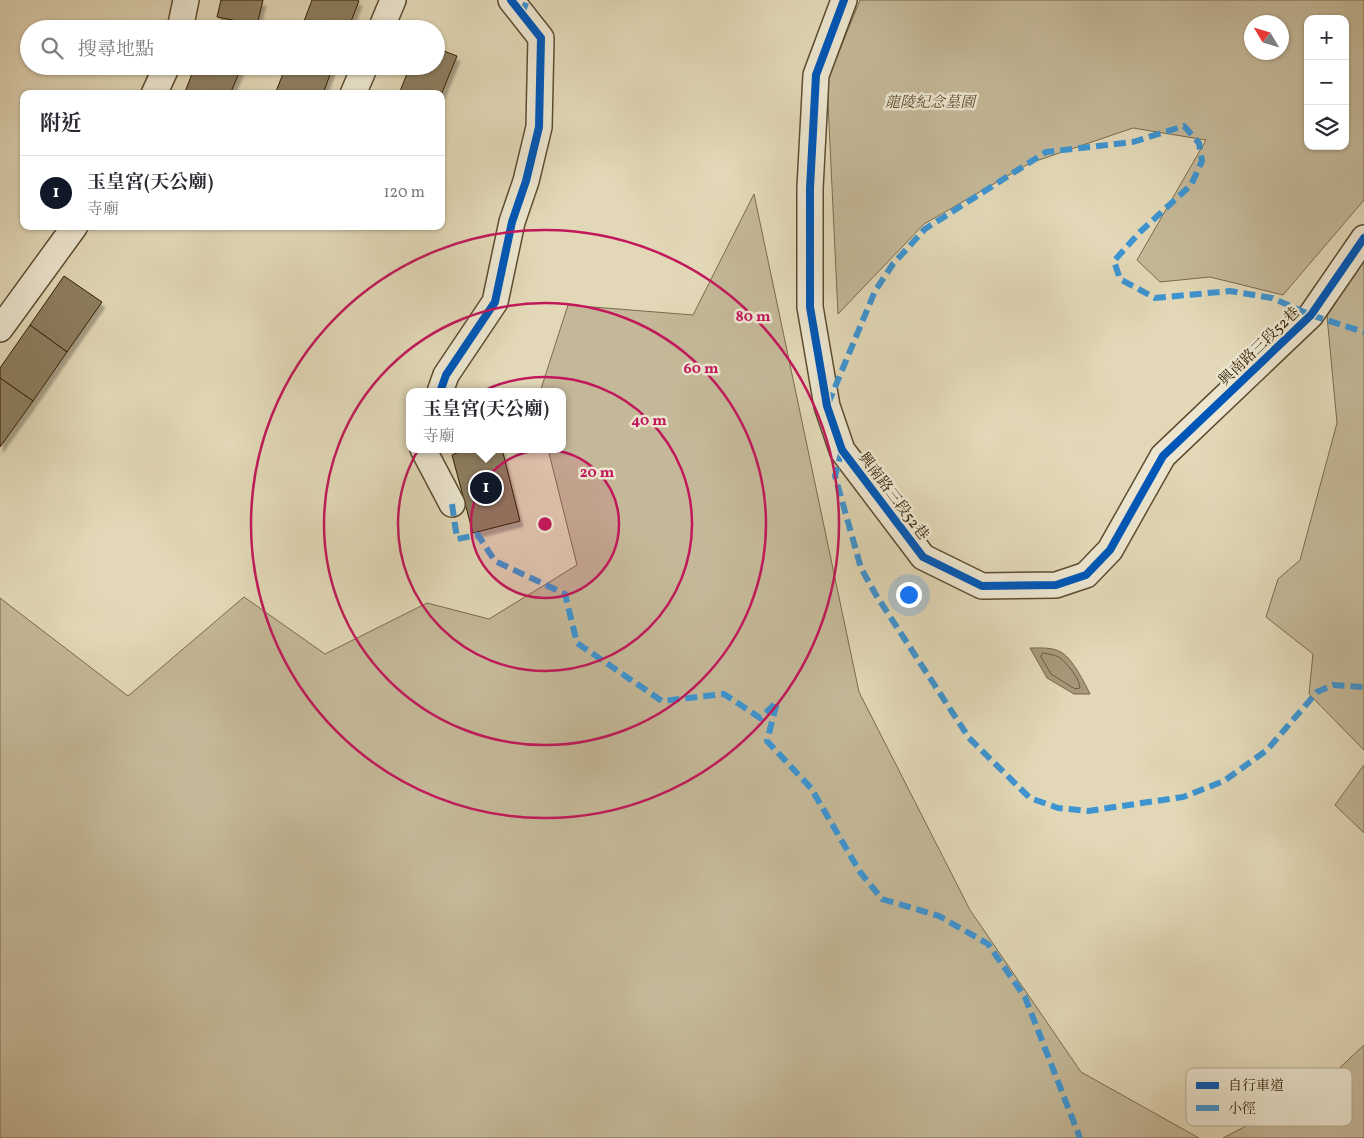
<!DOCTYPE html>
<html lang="zh-TW">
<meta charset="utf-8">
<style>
:root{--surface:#fff;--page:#f2f2f3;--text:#2b2b33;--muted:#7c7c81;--line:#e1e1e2;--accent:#111827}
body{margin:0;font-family:Vollkorn,"Noto Serif TC",serif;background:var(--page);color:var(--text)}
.controls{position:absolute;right:15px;top:15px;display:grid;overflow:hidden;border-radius:10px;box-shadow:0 1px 4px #0004}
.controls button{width:45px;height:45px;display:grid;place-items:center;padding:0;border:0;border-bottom:1px solid var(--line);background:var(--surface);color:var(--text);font:25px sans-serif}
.compass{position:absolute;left:1244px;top:15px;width:45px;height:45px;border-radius:50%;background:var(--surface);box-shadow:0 1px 4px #0004;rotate:308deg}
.you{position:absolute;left:908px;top:594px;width:18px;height:18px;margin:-12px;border:4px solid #fff;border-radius:50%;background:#1a73e8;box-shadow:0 0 0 8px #1a73e833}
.badge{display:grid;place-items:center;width:32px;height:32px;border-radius:50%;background:var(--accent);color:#fff;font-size:16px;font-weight:700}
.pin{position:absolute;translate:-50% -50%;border:2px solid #fff;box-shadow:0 1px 5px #0006}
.popup{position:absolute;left:406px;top:388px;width:160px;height:65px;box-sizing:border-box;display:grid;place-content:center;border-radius:10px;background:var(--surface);filter:drop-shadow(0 1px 4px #0005);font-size:16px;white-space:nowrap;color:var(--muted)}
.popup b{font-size:19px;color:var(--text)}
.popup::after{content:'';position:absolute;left:50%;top:100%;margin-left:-10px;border:10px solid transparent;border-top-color:var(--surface)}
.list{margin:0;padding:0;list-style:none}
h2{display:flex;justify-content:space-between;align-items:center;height:65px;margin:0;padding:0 20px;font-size:21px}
h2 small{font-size:16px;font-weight:400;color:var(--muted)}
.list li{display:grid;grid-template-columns:32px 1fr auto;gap:15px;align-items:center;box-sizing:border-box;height:75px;padding:0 20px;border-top:1px solid var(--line)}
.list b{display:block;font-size:19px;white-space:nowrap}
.list p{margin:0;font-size:16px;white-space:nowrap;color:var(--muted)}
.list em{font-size:16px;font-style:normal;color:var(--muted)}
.icon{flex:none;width:28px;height:28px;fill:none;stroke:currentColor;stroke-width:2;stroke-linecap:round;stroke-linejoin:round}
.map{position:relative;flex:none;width:1364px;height:1138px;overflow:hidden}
.search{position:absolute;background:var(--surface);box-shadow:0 1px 4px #0004;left:20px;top:20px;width:425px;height:55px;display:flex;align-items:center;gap:12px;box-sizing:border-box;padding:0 18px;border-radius:28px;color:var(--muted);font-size:19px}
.panel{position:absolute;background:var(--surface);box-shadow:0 1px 4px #0004;left:20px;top:90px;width:425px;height:140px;border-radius:10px}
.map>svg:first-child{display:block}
.green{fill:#c4b898;stroke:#7a6a4d;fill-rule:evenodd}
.water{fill:#a69879;stroke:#776749}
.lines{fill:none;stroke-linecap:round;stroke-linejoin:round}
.shore{stroke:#6c5a3e;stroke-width:1}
.building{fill:#8d7e60;stroke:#311d02;filter:url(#shadow)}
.minor-casing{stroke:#5d4c2f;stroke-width:28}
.minor{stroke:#ece6d0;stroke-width:25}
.quiet{stroke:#3d94d1;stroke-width:6;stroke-dasharray:12 6;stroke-linecap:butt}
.cycleway-casing{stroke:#ece6d0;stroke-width:11}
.cycleway{stroke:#0057b8;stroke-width:8}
.ring{fill:none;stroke:#c2185b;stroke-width:2.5}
.labels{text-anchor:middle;stroke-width:5;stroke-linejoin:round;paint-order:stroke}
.park-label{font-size:15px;font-style:italic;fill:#5d4c2f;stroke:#ece6d0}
.street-label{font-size:15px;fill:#311d02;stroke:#ece6d0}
.key{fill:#ece6d0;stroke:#b4aa92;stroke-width:1}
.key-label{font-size:14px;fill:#311d02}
.centre{fill:#c2185b;stroke:#ece6d0;stroke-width:2.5}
.ring-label{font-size:15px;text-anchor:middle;font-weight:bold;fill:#c2185b;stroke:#ece6d0;stroke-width:5;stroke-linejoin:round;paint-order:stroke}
</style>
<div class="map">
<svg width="1364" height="1138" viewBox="0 0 1364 1138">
<defs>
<filter id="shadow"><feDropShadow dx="3" dy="5.5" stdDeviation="1" flood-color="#0004"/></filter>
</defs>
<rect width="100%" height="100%" fill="#e2d8b7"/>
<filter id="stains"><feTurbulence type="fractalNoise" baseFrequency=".004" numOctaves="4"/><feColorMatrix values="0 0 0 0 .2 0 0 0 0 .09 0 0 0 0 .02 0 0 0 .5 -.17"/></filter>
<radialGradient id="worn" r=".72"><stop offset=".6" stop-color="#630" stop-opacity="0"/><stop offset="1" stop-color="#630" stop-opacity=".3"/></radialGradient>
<g class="green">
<path d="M 860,0 L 1364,0 L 1364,200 L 1283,295 L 1210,277 L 1160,282 L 1137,260 L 1206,140 L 1133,128 L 1030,163 L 924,224 L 838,314 L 827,81 ZM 1308,19 L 1345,19 L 1345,146 L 1308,146 ZM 1252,22 L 1282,22 L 1282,52 L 1252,52 Z"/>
<polygon points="754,194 859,692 970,910 1081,1072 1199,1138 0,1138 0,598 128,696 244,597 325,654 427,603 489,619 577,565 548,449 562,449 562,392 540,392 568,305 693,315"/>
<polygon points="1364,258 1364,750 1309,694 1313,654 1266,617 1278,579 1300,560 1337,423 1327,316"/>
<polygon points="1364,765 1364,833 1335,805"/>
<polygon points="1364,1045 1364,1138 1223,1138 1317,1089"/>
</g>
<path class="water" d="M 1030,648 C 1040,648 1052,647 1061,652 C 1073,659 1084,682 1090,694 L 1074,694 L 1047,678 Z"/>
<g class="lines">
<path class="shore" d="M 1043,653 C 1048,654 1055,655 1059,657 C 1067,663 1080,679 1080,688 L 1075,689 L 1051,674 L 1041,657 Z"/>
</g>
<g class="building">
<polygon points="221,0 263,0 257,25 217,17"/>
<polygon points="312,0 357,0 359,1 348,29 301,29"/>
<polygon points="436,48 457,56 441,95 399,94 410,66 436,66"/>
<polygon points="195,66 242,66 230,94 189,94 185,92"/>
<polygon points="286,66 333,66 323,94 275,94"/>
<polygon points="64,276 102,302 67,352 30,325"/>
<polygon points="30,325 67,352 33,401 0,378 0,368"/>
<polygon points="0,378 33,401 0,447"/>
<polygon points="466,449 502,449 520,521 473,533 452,455"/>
</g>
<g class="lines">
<defs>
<g id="minor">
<polyline points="844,0 816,75 810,188 810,307 827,406 842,450 923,557 982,586 1056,585 1086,575 1110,550 1163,456 1311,315 1364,238"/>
<polyline points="180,29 186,0"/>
<polyline points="381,29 393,0"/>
<polyline points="154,94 167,66"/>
<polyline points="353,94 365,66"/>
<polyline points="0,329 75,226"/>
<polyline points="440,392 446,375 495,302 512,222 526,181 539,127 541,38 511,0"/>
<polyline points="423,449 452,504"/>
</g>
</defs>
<use href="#minor" class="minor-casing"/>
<use href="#minor" class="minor"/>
<g class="quiet">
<polyline points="522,14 527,0"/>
<polyline points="828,404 875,291 893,264 925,229 1046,152 1133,142 1184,126 1199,143 1202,161 1191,185 1140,232 1114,261 1120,279 1155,298 1230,291 1272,298 1311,315 1364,332"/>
<polyline points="842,450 835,476 861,568 876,595 969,738 1030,798 1058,808 1088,811 1183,797 1224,781 1267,750 1317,692 1333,685 1364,687"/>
<polyline points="452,504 457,539 478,535 495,561 565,594 577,643 662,701 724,694 760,718 777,702 767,741 811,788 860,872 882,899 939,916 988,944 1025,997 1080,1138"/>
</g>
<defs>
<g id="cycleway">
<polyline points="844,0 816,75 810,188 810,307 827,406 842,450 923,557 982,586 1056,585 1086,575 1110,550 1163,456 1311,315 1364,238"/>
<polyline points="440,392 446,375 495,302 512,222 526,181 539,127 541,38 511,0"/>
</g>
</defs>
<use href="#cycleway" class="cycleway-casing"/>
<use href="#cycleway" class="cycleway"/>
</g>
<circle cx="545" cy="524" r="74" fill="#c2185b" fill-opacity=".12"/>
<g class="ring">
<circle cx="545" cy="524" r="74"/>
<circle cx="545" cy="524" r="147"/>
<circle cx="545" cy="524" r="221"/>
<circle cx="545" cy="524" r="294"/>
</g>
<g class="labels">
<g class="park-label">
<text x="930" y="107">龍陵紀念墓園</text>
</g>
<g class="street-label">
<text transform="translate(1259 346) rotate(-44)" y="5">興南路三段52巷</text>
<text transform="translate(894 496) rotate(53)" y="5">興南路三段52巷</text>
</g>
</g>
<rect x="1186" y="1068" width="166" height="58" rx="8" class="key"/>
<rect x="1196" y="1082" width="23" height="7" fill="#0057b8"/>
<rect x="1196" y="1105" width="23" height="6" fill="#3d94d1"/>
<g class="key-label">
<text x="1228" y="1090">自行車道</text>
<text x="1228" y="1113">小徑</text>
</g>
<circle cx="545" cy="524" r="8" class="centre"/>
<g class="ring-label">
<text x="753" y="321">80 m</text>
<text x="701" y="373">60 m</text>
<text x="649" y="425">40 m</text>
<text x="597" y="477">20 m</text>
</g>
<rect width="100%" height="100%" filter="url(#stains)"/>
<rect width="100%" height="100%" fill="url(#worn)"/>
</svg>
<div class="controls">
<button>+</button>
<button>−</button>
<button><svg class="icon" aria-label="layers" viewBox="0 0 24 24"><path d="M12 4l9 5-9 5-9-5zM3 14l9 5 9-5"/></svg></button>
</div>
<svg class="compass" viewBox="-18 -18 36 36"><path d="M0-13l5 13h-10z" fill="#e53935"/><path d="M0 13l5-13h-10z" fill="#7c7c81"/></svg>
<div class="you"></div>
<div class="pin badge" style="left:486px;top:488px">1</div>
<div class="popup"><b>玉皇宮(天公廟)</b>寺廟</div>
<div class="search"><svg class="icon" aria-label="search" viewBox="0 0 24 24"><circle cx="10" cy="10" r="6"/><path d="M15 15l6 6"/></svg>搜尋地點</div>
<section class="panel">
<h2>附近<small></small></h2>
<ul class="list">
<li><span class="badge">1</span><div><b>玉皇宮(天公廟)</b><p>寺廟</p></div><em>120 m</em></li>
</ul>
</section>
</div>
